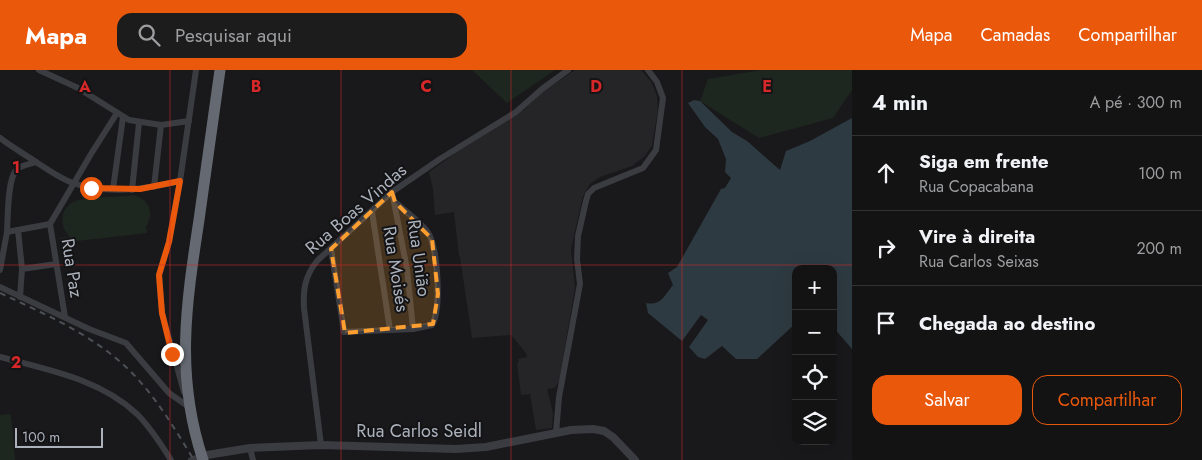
<!DOCTYPE html>
<html lang="pt">
<meta charset="utf-8">
<style>
:root{--surface:#131314;--page:#1c1c1d;--text:#f1f3f6;--muted:#9d9ea0;--line:#323234;--accent:#ea580c}
body{margin:0;font-family:Jost,sans-serif;background:var(--page);color:var(--text)}
.controls{position:absolute;right:15px;bottom:15px;display:grid;overflow:hidden;border-radius:10px;box-shadow:0 5px 20px #0002}
.controls button{width:45px;height:45px;display:grid;place-items:center;padding:0;border:0;border-bottom:1px solid var(--line);background:var(--surface);color:var(--text);font:25px sans-serif}
.scale{position:absolute;left:15px;bottom:12px;width:88px;box-sizing:border-box;padding-left:5px;border:2px solid #abb2bc;border-top:0;font-size:14px;line-height:18px;white-space:nowrap;color:#abb2bc;-webkit-text-stroke:4px #141416;paint-order:stroke}
.stop{position:absolute;width:15px;height:15px;margin:-11px;border:4px solid #ea580c;border-radius:50%;background:#fff}
.stop.end{background:#ea580c;border-color:#fff;box-shadow:0 1px 5px #0008}
.list{margin:0;padding:0;list-style:none}
h2{display:flex;justify-content:space-between;align-items:center;height:65px;margin:0;padding:0 20px;font-size:21px}
h2 small{font-size:16px;font-weight:400;color:var(--muted)}
.list li{display:grid;grid-template-columns:32px 1fr auto;gap:15px;align-items:center;box-sizing:border-box;height:75px;padding:0 20px;border-top:1px solid var(--line)}
.list b{display:block;font-size:19px;white-space:nowrap}
.list p{margin:0;font-size:16px;white-space:nowrap;color:var(--muted)}
.list em{font-size:16px;font-style:normal;color:var(--muted)}
.actions{display:flex;gap:10px;padding:15px 20px}
.actions a{flex:1;padding:11px 0;border:1px solid var(--accent);border-radius:15px;text-align:center;font-size:18px;color:var(--accent)}
.actions .main{background:var(--accent);color:#fff}
.icon{flex:none;width:28px;height:28px;fill:none;stroke:currentColor;stroke-width:2;stroke-linecap:round;stroke-linejoin:round}
.map{position:relative;flex:none;width:852px;height:390px;overflow:hidden}
header{display:flex;align-items:center;gap:30px;box-sizing:border-box;height:70px;padding:0 25px;background:var(--accent);color:#fff}
header strong{font-size:24px}
nav{display:flex;gap:28px;margin-inline-start:auto;font-size:18px}
.search{width:350px;height:45px;background:var(--page);display:flex;align-items:center;gap:12px;box-sizing:border-box;padding:0 18px;border-radius:15px;color:var(--muted);font-size:19px}
main{display:flex}
aside{flex:1;background:var(--surface)}
.map>svg:first-child{display:block}
.built{fill:#252528}
.green{fill:#1e271f}
.water{fill:#2e3a41}
.lines{fill:none;stroke-linecap:round;stroke-linejoin:round}
.minor{stroke:#3a3c41;stroke-width:6}
.tertiary{stroke:#3a3c41;stroke-width:8}
.rail{stroke:#4c5056;stroke-width:2;stroke-dasharray:6 5;stroke-linecap:butt}
.motorway-bridge{stroke:#656a72;stroke-width:11}
.route{stroke:#ea580c;stroke-width:6}
.marked{fill:#fd9f30;fill-opacity:0.2;stroke:#fd9f30;stroke-width:4;stroke-dasharray:10 6;stroke-linejoin:round}
.grid{fill:none;stroke:#d62828;stroke-width:1;stroke-opacity:0.55}
.labels{text-anchor:middle;stroke-width:4;stroke-linejoin:round;paint-order:stroke}
.street-label{font-size:18px;fill:#abb2bc;stroke:#141416}
.grid-label{font-size:16px;text-anchor:middle;font-weight:bold;fill:#d62828;stroke:#141416;stroke-width:4;stroke-linejoin:round;paint-order:stroke}
</style>
<header>
<strong>Mapa</strong>
<div class="search"><svg class="icon" aria-label="search" viewBox="0 0 24 24"><circle cx="10" cy="10" r="6"/><path d="M15 15l6 6"/></svg>Pesquisar aqui</div>
<nav><a>Mapa</a><a>Camadas</a><a>Compartilhar</a></nav>
</header>
<main>
<div class="map">
<svg width="852" height="390" viewBox="0 0 852 390">
<rect width="100%" height="100%" fill="#19191b"/>
<polygon class="built" points="575,0 641,0 652,13 657,26 658,40 652,75 645,86 632,96 600,107 590,114 583,126 571,179 575,218 559,311 555,318 547,319 553,343 552,358 536,360 530,324 521,325 517,293 519,292 518,289 527,287 526,283 511,265 472,268 460,187 459,186 454,142 435,145 433,119 429,102 457,82 524,40 538,25"/>
<g class="green">
<polygon points="472,0 555,0 507,33"/>
<polygon points="761,0 852,0 852,20 833,48 759,68 700,31 708,9"/>
<path d="M 134,125 C 150,129 155,145 145,158 L 147,159 L 147,163 L 60,173 L 60,168 L 70,167 C 64,161 61,154 63,145 C 64,139 69,134 75,131 C 87,127 119,127 134,125 Z"/>
<polygon points="11,344 15,390 0,390 0,345"/>
</g>
<path class="water" d="M 694,30 L 700,31 L 732,62 L 747,71 L 780,100 L 786,81 L 810,71 L 852,48 L 852,279 L 833,257 L 833,199 L 796,199 L 796,253 L 757,289 L 736,289 L 722,276 L 705,289 L 698,287 L 689,277 L 708,250 L 701,245 L 682,271 L 648,243 L 646,233 C 661,236 664,226 673,215 L 668,203 L 677,197 L 721,119 L 725,118 L 731,108 L 725,102 L 726,89 L 718,69 L 705,57 L 688,33 Z"/>
<g class="lines">
<g class="minor">
<polyline points="39,0 78,18 129,50 161,55 189,51"/>
<path d="M 0,68 C 13,78 26,85 39,94 C 50,101 61,109 73,113 C 107,125 146,119 180,111"/>
<polyline points="154,117 161,55"/>
<polyline points="113,119 123,47"/>
<polyline points="132,120 139,53"/>
<polyline points="392,122 407,199 413,259"/>
<polyline points="372,142 390,260"/>
<polyline points="50,154 91,84 117,43"/>
<polyline points="50,154 65,247"/>
<polyline points="18,160 22,199 20,227"/>
<path d="M 7,162 C 8,149 7,108 17,99 C 22,95 30,94 36,92"/>
<path d="M 331,179 L 344,262 L 413,259 L 432,255 C 442,239 438,175 427,161 C 418,150 405,141 395,132"/>
<polyline points="22,199 56,194"/>
<polyline points="0,200 7,162 50,154"/>
<polyline points="0,217 89,259 126,273 169,323 189,337"/>
<path d="M 0,287 C 48,300 100,309 137,344 C 150,357 161,374 171,390"/>
<polyline points="184,322 162,243 159,205 169,172 180,111 196,0"/>
<polyline points="556,363 559,327 580,214 577,189 578,166 586,131 588,124 594,118 643,98 656,80 663,28 657,12 648,0"/>
<path d="M 321,375 L 304,238 C 303,219 305,206 317,191 L 392,122 L 440,89 L 516,42 L 542,19 L 568,0"/>
<polyline points="250,378 253,390"/>
<polyline points="191,390 201,386"/>
</g>
<polyline class="tertiary" points="201,386 250,378 321,375 456,379 486,377 571,360 593,359 604,361 613,367 635,390"/>
<path class="rail" d="M 0,223 C 47,245 98,267 134,305 C 158,330 176,361 194,390"/>
<path class="motorway-bridge" d="M 203,390 C 175,306 186,235 199,150 C 206,100 213,50 220,0"/>
</g>
<g class="lines">
<polyline class="route" points="91,118 140,119 180,111 169,172 159,205 162,243 172,284"/>
</g>
<path class="marked" d="M 392,122 L 395,132 L 432,169 L 438,224 L 433,254 L 345,263 L 331,179 Z"/>
<path class="grid" d="M 170,0 L 170,390M 341,0 L 341,390M 511,0 L 511,390M 682,0 L 682,390M 0,195 L 852,195"/>
<g class="labels">
<g class="street-label">
<text transform="translate(356 139) rotate(-41)" y="6">Rua Boas Vindas</text>
<text transform="translate(419 188) rotate(82)" y="6">Rua União</text>
<text transform="translate(72 198) rotate(81)" y="6">Rua Paz</text>
<text transform="translate(396 199) rotate(81)" y="6">Rua Moisés</text>
<text x="419" y="367">Rua Carlos Seidl</text>
</g>
</g>
<g class="grid-label">
<text x="85" y="22">A</text>
<text x="256" y="22">B</text>
<text x="426" y="22">C</text>
<text x="596" y="22">D</text>
<text x="767" y="22">E</text>
<text x="16" y="103">1</text>
<text x="16" y="298">2</text>
</g>
</svg>
<div class="controls">
<button>+</button>
<button>−</button>
<button><svg class="icon" aria-label="locate" viewBox="0 0 24 24"><circle cx="12" cy="12" r="6"/><path d="M12 2v4M12 18v4M2 12h4M18 12h4"/></svg></button>
<button><svg class="icon" aria-label="layers" viewBox="0 0 24 24"><path d="M12 4l9 5-9 5-9-5zM3 14l9 5 9-5"/></svg></button>
</div>
<div class="scale">100 m</div>
<div class="stop" style="left:91px;top:118px"></div>
<div class="stop end" style="left:172px;top:284px"></div>
</div>
<aside>
<h2>4 min<small>A pé · 300 m</small></h2>
<ul class="list">
<li><svg class="icon" aria-label="ahead" viewBox="0 0 24 24"><path d="M12 20V5M6 11l6-6 6 6"/></svg><div><b>Siga em frente</b><p>Rua Copacabana</p></div><em>100 m</em></li>
<li><svg class="icon" aria-label="right" viewBox="0 0 24 24"><path d="M7 20v-9h11M14 6l5 5-5 5"/></svg><div><b>Vire à direita</b><p>Rua Carlos Seixas</p></div><em>200 m</em></li>
<li><svg class="icon" aria-label="arrive" viewBox="0 0 24 24"><path d="M6 21V4h12l-3 4 3 4H6"/></svg><div><b>Chegada ao destino</b></div></li>
</ul>
<div class="actions"><a class="main">Salvar</a><a>Compartilhar</a></div>
</aside>
</main>
